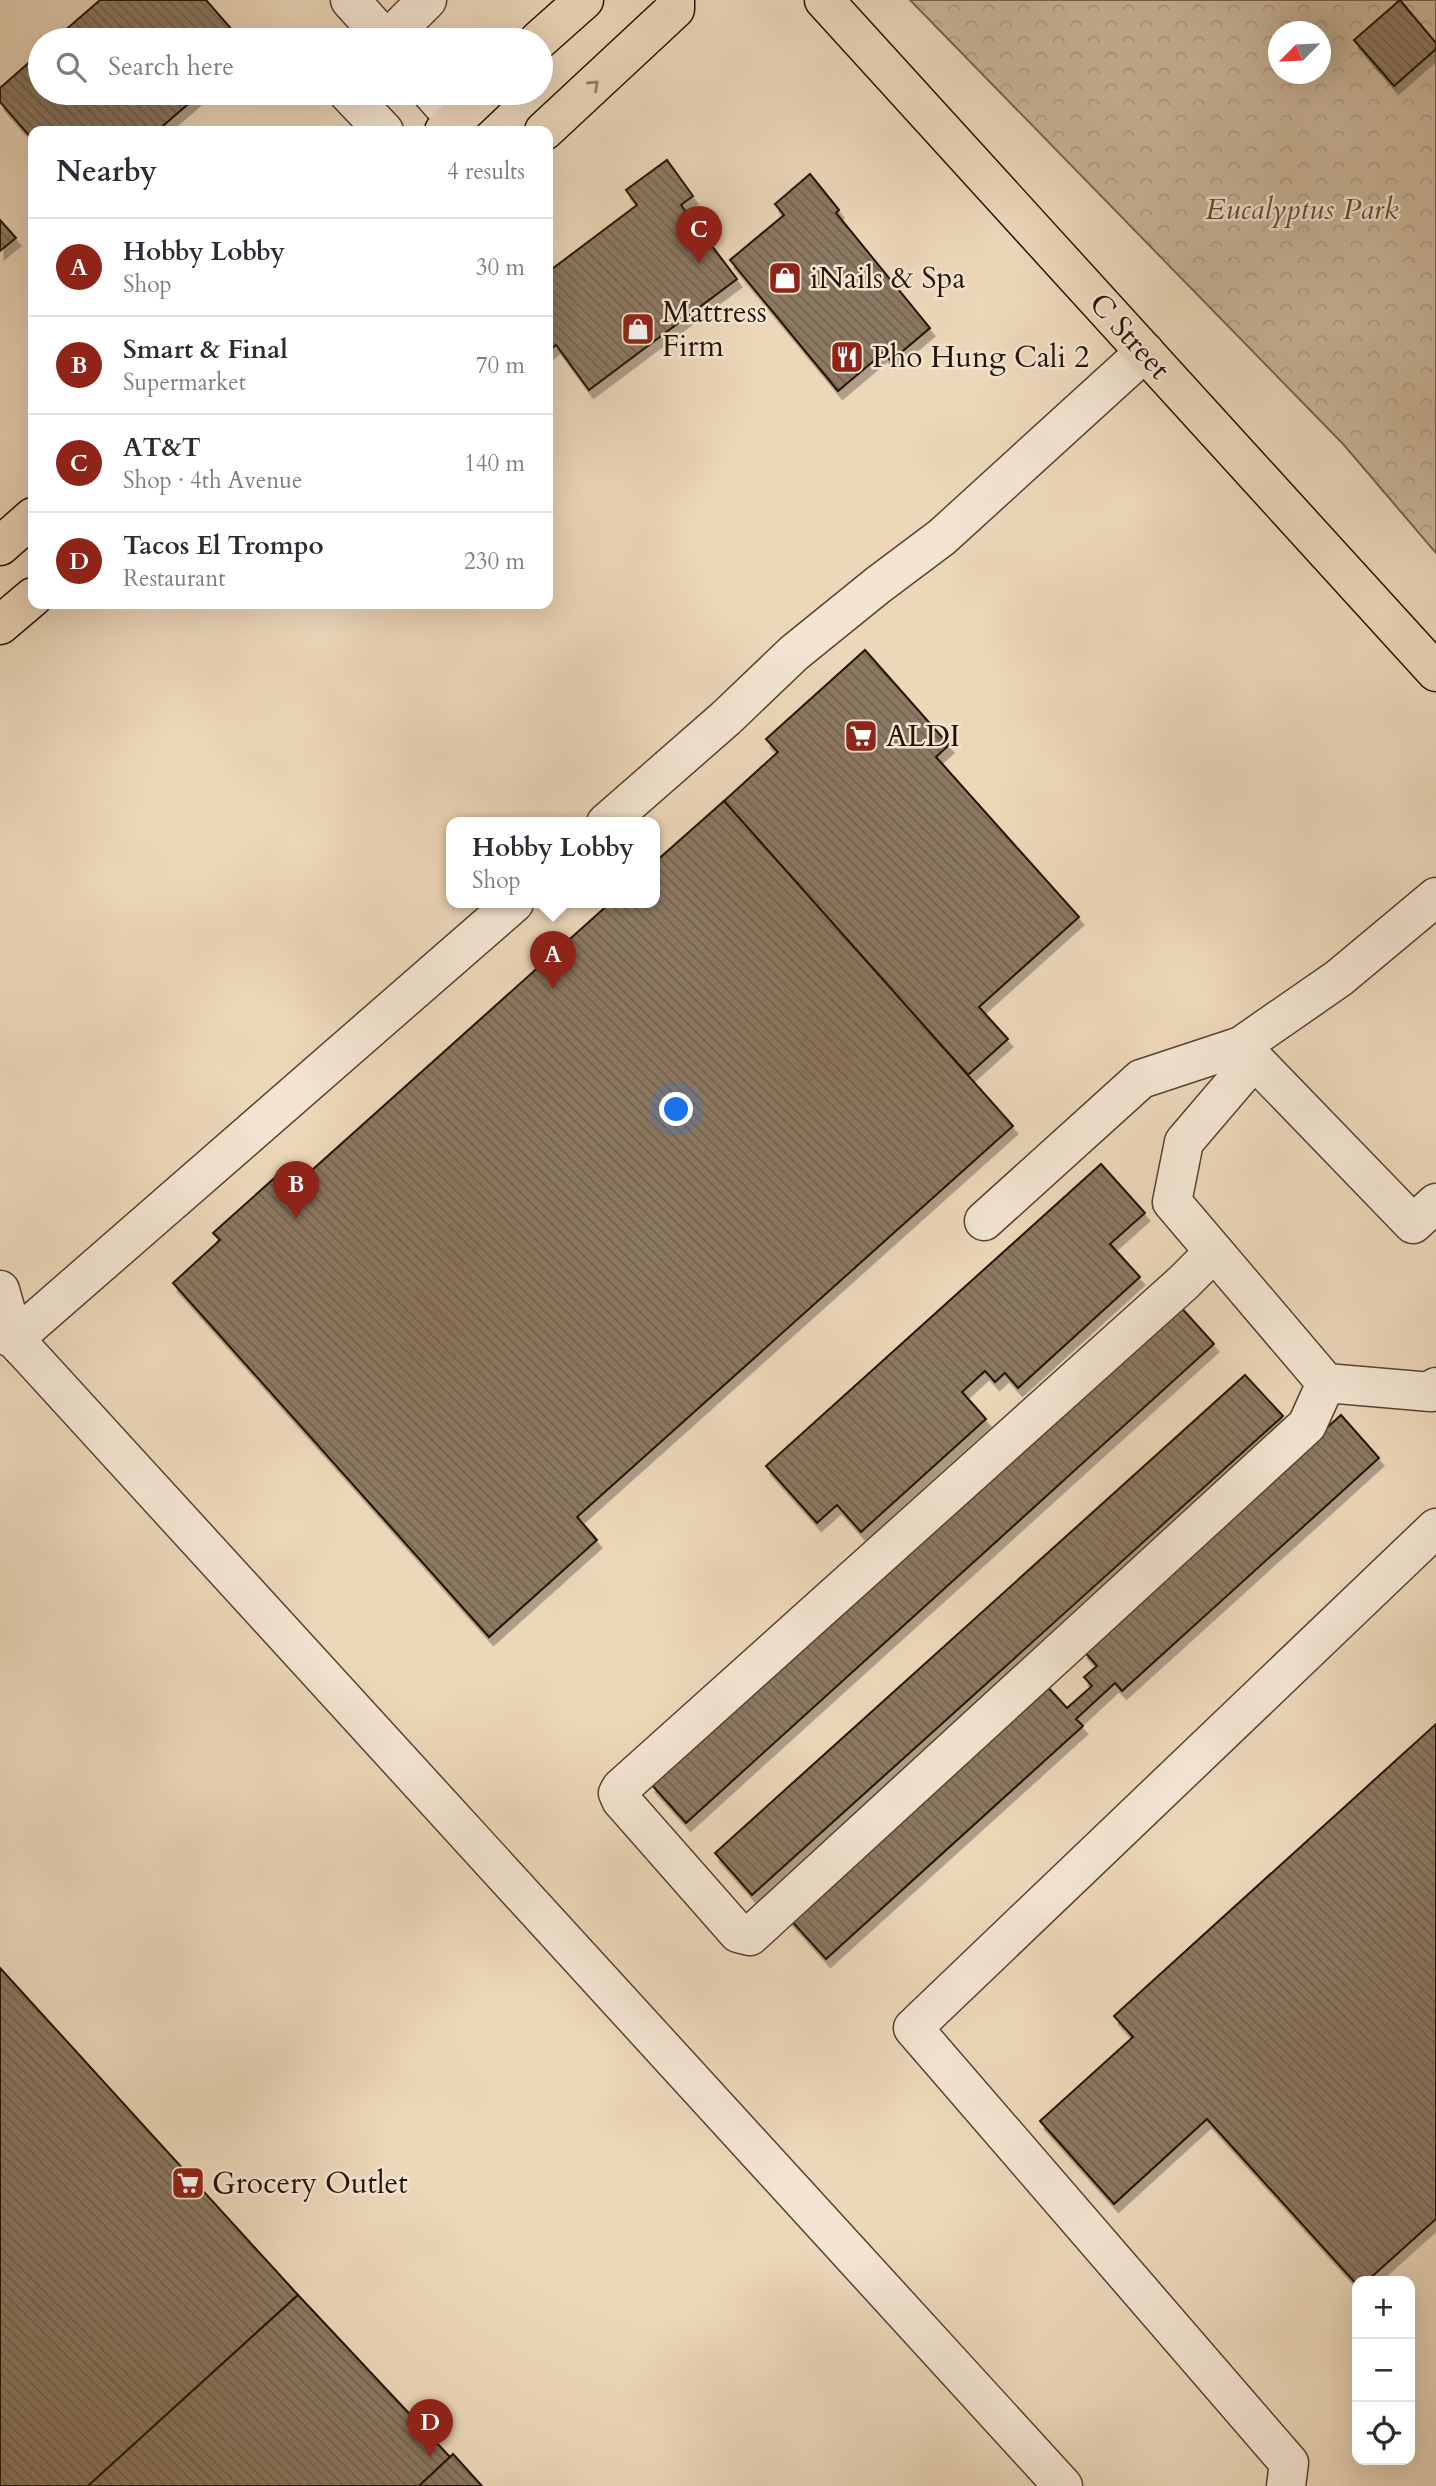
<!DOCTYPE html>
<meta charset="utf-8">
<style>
:root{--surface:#fff;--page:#f7f7f7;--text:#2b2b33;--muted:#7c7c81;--line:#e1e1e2;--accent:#8f2418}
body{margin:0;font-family:Cardo,serif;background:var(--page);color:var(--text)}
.controls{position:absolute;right:21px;bottom:21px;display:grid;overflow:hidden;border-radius:14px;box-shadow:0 7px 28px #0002}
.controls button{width:63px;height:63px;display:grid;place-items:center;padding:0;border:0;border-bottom:2px solid var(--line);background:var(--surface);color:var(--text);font:35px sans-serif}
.compass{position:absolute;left:1268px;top:21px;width:63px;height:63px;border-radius:50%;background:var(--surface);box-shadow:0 7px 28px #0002;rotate:246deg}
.you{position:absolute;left:677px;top:1110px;width:24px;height:24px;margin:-18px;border:5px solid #fff;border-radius:50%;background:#1a73e8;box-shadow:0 0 0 10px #1a73e833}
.badge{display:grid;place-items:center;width:46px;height:46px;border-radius:50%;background:var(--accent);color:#fff;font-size:23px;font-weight:700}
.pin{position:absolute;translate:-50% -58px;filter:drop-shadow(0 2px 4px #0008)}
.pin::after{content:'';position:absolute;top:37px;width:24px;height:21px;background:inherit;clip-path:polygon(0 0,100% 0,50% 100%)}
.popup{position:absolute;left:446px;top:817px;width:214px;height:91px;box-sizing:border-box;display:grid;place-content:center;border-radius:14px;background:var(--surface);filter:drop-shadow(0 2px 5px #0005);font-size:23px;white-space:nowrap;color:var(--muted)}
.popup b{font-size:26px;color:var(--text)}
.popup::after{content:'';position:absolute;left:50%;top:100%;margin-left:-14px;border:14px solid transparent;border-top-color:var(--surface)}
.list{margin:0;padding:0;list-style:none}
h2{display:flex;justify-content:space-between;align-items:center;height:91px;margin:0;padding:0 28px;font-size:30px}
h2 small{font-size:23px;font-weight:400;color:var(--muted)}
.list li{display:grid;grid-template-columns:46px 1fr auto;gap:21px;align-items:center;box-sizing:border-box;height:98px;padding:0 28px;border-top:2px solid var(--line)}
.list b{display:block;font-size:26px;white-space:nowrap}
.list p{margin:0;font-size:23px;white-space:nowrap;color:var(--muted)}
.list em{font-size:23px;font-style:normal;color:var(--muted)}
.icon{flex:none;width:38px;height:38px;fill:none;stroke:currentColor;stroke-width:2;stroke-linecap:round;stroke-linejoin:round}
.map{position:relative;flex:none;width:1436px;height:2486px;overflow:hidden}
.search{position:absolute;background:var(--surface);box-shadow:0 7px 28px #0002;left:28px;top:28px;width:525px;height:77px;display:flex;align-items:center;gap:18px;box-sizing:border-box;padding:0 24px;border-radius:38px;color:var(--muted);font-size:26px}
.panel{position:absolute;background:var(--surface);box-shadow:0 7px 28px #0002;left:28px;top:126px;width:525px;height:483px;border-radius:14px}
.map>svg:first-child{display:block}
.forest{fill:url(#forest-crowns);stroke:#77644f;stroke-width:2;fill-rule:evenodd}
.building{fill:url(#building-back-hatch);stroke:#241304;stroke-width:2;filter:url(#shadow)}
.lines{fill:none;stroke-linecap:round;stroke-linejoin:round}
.minor-casing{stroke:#564431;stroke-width:41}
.major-casing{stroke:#241304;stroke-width:41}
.minor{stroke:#f3e5d2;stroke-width:38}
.major{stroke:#ecd7b9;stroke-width:38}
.oneway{stroke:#927f68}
.labels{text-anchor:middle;stroke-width:5;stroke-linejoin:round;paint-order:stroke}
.park-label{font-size:30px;font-style:italic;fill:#5e4c38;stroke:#f3e5d2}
.poi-label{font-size:30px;fill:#241304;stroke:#f3e5d2;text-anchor:start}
.street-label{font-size:30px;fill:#241304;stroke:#f3e5d2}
</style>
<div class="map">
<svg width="1436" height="2486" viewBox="0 0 1436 2486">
<defs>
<pattern id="forest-crowns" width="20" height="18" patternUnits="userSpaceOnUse" patternTransform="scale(1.75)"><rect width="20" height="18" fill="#cab69a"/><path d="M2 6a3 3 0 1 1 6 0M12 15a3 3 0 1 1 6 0" fill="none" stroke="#ad9c83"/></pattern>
<pattern id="building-back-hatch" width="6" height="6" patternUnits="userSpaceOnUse" patternTransform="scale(1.75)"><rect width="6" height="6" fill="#8c7962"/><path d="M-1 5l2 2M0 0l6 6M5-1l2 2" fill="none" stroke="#72624f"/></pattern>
<filter id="shadow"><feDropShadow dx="4.5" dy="8" stdDeviation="0" flood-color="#0004"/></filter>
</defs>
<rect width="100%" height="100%" fill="#ecd7b9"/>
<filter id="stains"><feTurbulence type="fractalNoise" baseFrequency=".00286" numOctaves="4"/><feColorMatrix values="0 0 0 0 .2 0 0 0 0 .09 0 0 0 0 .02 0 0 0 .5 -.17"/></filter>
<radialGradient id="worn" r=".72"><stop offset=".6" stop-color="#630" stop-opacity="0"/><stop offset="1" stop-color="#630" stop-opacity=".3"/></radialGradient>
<path class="forest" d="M 910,0 L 1436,0 L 1436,553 L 1344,445 ZM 1278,32 L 1320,32 L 1320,74 L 1278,74 Z"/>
<g class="building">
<polygon points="100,0 206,0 241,40 54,40"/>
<polygon points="1400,0 1436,43 1436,49 1394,86 1354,40"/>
<polygon points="40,53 40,93 201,93 157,131 33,131 33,140 0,102 0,88"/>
<polygon points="667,160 693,196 681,205 737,279 589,390 556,345 548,351 548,272 637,205 626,190"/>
<polygon points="810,174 839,210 836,213 930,328 891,361 883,353 838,391 730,260 784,215 775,204"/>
<polygon points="0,220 16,238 0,251"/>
<polygon points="865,650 949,745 936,757 1079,917 979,1007 1008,1039 968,1075 724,801 778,752 766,739"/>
<polygon points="724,801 1013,1126 577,1517 597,1540 489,1637 173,1283 220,1240 213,1233 289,1165 302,1179 610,903 654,903 654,863"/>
<polygon points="1101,1164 1145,1213 1110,1244 1140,1277 1018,1388 1005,1373 995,1382 985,1371 962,1392 986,1419 861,1532 837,1505 817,1523 766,1466"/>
<polygon points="1178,1304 1214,1344 686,1823 651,1784"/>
<polygon points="1245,1375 1283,1416 752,1895 715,1853"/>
<polygon points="1341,1415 1379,1458 1122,1691 1115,1683 1076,1719 1083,1726 826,1959 788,1917 1045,1684 1067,1708 1092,1686 1084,1677 1097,1666 1083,1650"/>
<polygon points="1436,1724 1436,2219 1367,2281 1357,2281 1357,2285 1207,2119 1114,2204 1040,2121 1133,2037 1114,2016"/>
<polygon points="0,1968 298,2295 88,2486 0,2486"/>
<polygon points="298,2295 450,2457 419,2486 88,2486"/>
<polygon points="453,2454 482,2486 419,2486 450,2457"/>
</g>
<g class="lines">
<defs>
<g id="minor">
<polyline points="350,0 386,40"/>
<polyline points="387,40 427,0"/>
<polyline points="348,93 384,131"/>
<polyline points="432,93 456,120"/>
<polyline points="606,823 726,718 794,653 878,585 942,537 1145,352"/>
<polyline points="1241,1046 1413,1224 1436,1203"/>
<polyline points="1254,1060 1184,1142 1172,1202 1326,1383 1431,1392 1436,1387"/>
<polyline points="984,1221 1141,1079 1241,1046 1339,978 1436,897"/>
<polyline points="1214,1252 1184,1282 621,1788 618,1793 621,1800 738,1933 750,1936 1307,1425 1326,1383"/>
<polyline points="0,1290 14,1339"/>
<polyline points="0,1333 14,1339 31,1357 1063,2486"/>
<polyline points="14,1339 514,903"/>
<polyline points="1286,2486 1289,2463 913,2028 1436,1528"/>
</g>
<g id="major">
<polyline points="824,0 1436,672"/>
<polyline points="539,40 584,0"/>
<polyline points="444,131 484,93"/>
<polyline points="544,131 675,9 675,0"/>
<polyline points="0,546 33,517"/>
<polyline points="0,625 33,597"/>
</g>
</defs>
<use href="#minor" class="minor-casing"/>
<use href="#major" class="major-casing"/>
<use href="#minor" class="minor"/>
<use href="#major" class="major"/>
</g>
<defs><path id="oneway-chevron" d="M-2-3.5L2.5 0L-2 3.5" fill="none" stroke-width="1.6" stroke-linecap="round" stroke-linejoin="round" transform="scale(1.75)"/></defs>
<use class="oneway" href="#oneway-chevron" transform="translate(594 85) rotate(-43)"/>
<defs>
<symbol id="shop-square" viewBox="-11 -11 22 22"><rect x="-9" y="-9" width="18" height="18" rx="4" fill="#8f2418" stroke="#f3e5d2"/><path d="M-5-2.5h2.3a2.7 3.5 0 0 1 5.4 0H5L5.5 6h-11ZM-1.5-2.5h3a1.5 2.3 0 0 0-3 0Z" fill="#fff"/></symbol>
<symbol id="restaurant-square" viewBox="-11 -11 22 22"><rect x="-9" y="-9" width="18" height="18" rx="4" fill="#8f2418" stroke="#f3e5d2"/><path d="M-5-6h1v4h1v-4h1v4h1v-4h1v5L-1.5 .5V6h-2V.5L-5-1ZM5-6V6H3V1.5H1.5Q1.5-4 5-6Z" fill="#fff"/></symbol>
<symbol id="supermarket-square" viewBox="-11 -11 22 22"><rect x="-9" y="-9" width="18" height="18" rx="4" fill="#8f2418" stroke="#f3e5d2"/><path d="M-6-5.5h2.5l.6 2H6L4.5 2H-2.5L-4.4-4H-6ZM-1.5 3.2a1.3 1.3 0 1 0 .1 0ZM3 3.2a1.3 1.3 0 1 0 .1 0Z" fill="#fff"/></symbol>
</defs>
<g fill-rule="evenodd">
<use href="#shop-square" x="766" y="259" width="38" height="38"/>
<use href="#shop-square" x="619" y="310" width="38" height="38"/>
<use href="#restaurant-square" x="828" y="338" width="38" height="38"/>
<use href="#supermarket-square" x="842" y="717" width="38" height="38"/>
<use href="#supermarket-square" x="169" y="2164" width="38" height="38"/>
</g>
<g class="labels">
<g class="park-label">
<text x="1302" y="219">Eucalyptus Park</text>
</g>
<g class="poi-label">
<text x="810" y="288">iNails &amp; Spa</text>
<text x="662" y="322">Mattress<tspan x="662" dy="34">Firm</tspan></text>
<text x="872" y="367">Pho Hung Cali 2</text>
<text x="886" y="746">ALDI</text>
<text x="212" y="2193">Grocery Outlet</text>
</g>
<g class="street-label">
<text transform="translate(1130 336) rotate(48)" y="10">C Street</text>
</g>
</g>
<rect width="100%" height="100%" filter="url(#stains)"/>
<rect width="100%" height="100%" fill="url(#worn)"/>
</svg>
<div class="controls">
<button>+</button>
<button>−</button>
<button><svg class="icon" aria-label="locate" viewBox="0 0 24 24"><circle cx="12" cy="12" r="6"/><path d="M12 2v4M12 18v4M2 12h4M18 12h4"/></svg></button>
</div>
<svg class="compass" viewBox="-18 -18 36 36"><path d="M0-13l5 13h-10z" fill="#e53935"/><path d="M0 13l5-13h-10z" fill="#7c7c81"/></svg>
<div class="you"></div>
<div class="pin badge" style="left:553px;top:989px">A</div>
<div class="popup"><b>Hobby Lobby</b>Shop</div>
<div class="pin badge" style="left:296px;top:1219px">B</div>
<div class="pin badge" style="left:699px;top:264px">C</div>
<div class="pin badge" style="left:430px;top:2457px">D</div>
<div class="search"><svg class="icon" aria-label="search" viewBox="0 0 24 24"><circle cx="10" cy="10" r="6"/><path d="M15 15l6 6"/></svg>Search here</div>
<section class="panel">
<h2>Nearby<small>4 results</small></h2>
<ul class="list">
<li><span class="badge">A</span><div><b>Hobby Lobby</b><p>Shop</p></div><em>30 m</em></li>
<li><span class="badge">B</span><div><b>Smart &amp; Final</b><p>Supermarket</p></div><em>70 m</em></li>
<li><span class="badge">C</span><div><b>AT&amp;T</b><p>Shop · 4th Avenue</p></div><em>140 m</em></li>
<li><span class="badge">D</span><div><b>Tacos El Trompo</b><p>Restaurant</p></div><em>230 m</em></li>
</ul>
</section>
</div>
